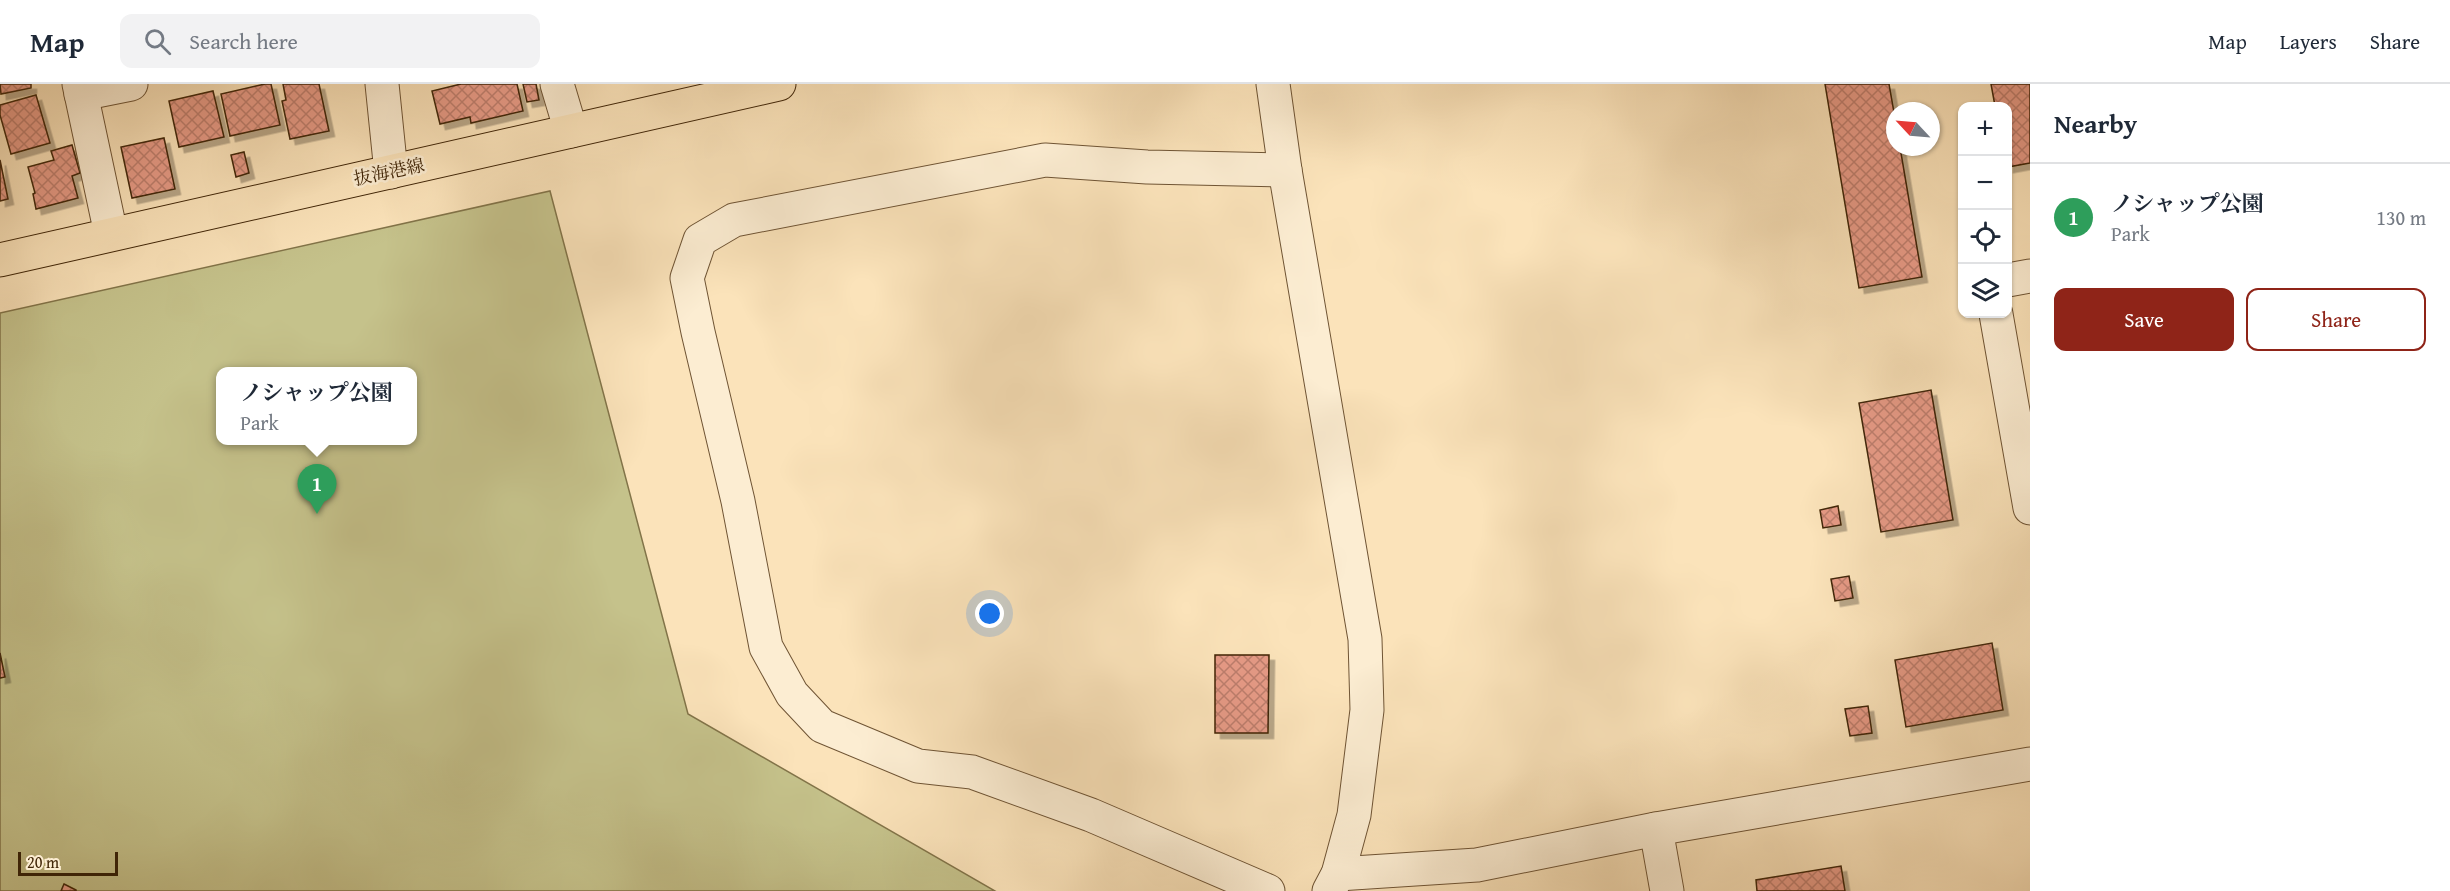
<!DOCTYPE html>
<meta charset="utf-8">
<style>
:root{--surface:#fff;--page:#f2f2f3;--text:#1f2937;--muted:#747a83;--line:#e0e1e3;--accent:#8f2418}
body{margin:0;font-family:"Gentium Book Plus","Noto Serif JP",serif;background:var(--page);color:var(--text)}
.controls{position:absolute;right:18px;top:18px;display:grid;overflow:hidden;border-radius:12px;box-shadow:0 2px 4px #0004}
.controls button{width:54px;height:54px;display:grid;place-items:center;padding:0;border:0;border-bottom:2px solid var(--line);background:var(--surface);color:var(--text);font:30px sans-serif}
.compass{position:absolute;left:1886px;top:18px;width:54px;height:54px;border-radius:50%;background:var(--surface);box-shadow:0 2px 4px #0004;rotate:296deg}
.scale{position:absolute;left:18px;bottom:15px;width:100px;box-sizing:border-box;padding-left:6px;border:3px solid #402507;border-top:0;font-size:16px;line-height:21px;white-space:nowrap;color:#402507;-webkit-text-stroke:4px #fcedd2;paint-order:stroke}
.you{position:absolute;left:990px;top:530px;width:21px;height:21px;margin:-15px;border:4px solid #fff;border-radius:50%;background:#1a73e8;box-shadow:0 0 0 9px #1a73e833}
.badge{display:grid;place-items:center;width:39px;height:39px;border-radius:50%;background:var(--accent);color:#fff;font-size:20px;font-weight:700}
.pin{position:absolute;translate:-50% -50px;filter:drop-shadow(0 2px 3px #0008)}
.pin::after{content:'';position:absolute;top:32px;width:21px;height:18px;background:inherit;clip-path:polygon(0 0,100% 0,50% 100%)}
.popup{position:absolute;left:216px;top:283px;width:201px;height:78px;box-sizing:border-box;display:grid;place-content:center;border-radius:12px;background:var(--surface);filter:drop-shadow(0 2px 4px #0005);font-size:20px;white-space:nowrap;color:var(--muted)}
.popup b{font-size:22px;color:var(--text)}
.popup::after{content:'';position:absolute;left:50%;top:100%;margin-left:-12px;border:12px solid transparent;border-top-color:var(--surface)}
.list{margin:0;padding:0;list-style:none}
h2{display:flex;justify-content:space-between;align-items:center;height:78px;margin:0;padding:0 24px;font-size:26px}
h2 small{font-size:20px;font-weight:400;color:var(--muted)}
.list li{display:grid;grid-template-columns:39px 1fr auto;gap:18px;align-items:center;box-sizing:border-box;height:108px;padding:0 24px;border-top:2px solid var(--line)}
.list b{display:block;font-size:22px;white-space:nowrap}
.list p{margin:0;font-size:20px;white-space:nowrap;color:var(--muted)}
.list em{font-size:20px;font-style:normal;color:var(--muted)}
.actions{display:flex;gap:12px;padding:18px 24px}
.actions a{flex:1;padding:14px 0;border:2px solid var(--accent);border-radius:12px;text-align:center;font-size:21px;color:var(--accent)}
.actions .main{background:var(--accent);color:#fff}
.icon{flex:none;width:33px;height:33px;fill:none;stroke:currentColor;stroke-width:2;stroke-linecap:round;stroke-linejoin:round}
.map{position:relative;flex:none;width:2030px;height:807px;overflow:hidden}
header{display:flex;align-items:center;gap:36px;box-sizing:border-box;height:84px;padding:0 30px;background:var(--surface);border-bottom:2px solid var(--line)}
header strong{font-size:28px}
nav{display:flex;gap:33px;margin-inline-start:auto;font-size:21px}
.search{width:420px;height:54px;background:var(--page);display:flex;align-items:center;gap:15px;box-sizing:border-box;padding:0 21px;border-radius:12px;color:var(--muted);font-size:22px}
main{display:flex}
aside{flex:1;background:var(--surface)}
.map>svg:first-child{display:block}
.green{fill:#c5c28b;stroke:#827449;stroke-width:1.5;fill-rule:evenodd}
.building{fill:url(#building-cross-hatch);stroke:#402507;stroke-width:1.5;filter:url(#shadow)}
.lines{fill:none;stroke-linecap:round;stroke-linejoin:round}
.minor-casing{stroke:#6f5434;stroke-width:35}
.major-casing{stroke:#402507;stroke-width:35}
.minor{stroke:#fcedd2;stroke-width:33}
.major{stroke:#fbe3ba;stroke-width:33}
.labels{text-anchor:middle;stroke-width:5;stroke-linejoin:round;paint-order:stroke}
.street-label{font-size:18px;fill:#402507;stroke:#fcedd2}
</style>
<header>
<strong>Map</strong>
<div class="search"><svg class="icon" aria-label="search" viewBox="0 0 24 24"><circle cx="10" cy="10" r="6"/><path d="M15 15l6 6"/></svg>Search here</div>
<nav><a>Map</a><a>Layers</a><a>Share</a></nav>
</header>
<main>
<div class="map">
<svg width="2030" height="807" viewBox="0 0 2030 807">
<defs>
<pattern id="building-cross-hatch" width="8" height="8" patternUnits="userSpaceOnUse" patternTransform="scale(1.5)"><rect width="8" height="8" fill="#e69a86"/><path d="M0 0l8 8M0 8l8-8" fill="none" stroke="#bc7d6c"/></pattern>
<filter id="shadow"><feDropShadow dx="5.5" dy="5.5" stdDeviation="0" flood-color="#0004"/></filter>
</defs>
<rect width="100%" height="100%" fill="#fbe3ba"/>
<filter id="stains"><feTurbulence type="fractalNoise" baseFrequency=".00333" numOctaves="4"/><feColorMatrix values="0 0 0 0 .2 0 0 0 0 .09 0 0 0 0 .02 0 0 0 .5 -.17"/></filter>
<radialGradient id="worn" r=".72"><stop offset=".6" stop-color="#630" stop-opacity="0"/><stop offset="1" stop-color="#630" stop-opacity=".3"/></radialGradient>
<path class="green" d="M 550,107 L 688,630 L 995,807 L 0,807 L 0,229 ZM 221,288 L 413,288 L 413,356 L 221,356 Z"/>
<g class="building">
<polygon points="0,0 31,0 31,4 1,10"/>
<polygon points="265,0 271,0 280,41 230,52 221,10"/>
<polygon points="283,0 319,0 329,47 290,55 282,17 286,16"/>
<polygon points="461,0 517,0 523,27 471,39 470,33 440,40 432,7"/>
<polygon points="523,0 536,0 539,16 527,18"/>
<polygon points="1825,0 1889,0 1895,34 1895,63 1900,63 1922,193 1859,204"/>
<polygon points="1991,0 2030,0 2030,79 2008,83 2008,22 1995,22"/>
<polygon points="213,7 224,53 179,63 169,17"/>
<polygon points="36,11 50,59 11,70 0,31 0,21"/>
<polygon points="164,54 175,105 132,114 121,63"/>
<polygon points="72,61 80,89 72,92 78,114 36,125 33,110 35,109 28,83 54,76 51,67"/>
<polygon points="244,68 249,89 236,93 231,71"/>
<polygon points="0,76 8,115 0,117"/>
<polygon points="1931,306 1953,436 1881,448 1859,319"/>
<polygon points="1838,422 1841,441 1823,444 1820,426"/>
<polygon points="1849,492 1853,514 1835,517 1831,495"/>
<polygon points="1992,559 2003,626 1906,643 1895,576"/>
<polygon points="0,569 5,593 0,594"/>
<polygon points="1215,571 1269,571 1268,649 1215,649"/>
<polygon points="1868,622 1872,649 1850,652 1845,625"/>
<polygon points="1841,782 1845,807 1757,807 1756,796"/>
<polygon points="64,800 76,806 76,807 61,807"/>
</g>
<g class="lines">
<defs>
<g id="minor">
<polyline points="79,0 111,150"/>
<polyline points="382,0 391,88"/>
<polyline points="557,0 571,47"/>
<polyline points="1273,0 1285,86 1365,555 1367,626 1354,731 1338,790 1329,807"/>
<polyline points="81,10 131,0"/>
<polyline points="2008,196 2030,192"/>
<polyline points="1996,230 2030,424"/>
<polyline points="1656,745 1667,807"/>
<polyline points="1338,790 1477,781 1656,745 2030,680"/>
<polyline points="1268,807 1091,731 972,688 918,682 822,642 792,610 766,563 738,417 698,248 687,194 700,156 734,136 1045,76 1147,83 1285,86"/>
</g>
<polyline id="major" points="0,176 779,0"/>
</defs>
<use href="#minor" class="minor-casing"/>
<use href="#major" class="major-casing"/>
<use href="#minor" class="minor"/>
<use href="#major" class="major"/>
</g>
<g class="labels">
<g class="street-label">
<text transform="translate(389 88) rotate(-12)" y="6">抜海港線</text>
</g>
</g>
<rect width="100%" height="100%" filter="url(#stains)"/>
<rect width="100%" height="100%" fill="url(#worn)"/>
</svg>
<div class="controls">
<button>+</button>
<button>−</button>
<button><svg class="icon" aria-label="locate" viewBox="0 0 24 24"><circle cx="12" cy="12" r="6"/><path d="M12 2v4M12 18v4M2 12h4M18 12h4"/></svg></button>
<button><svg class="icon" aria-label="layers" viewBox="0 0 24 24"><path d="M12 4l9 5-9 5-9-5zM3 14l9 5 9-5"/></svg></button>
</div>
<svg class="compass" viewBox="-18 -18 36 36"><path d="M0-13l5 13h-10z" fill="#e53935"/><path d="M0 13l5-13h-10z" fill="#747a83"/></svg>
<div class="scale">20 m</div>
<div class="you"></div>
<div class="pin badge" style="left:317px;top:430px;background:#2e9e5b">1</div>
<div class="popup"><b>ノシャップ公園</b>Park</div>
</div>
<aside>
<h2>Nearby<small></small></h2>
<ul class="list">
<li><span class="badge" style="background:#2e9e5b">1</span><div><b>ノシャップ公園</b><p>Park</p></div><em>130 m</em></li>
</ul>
<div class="actions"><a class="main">Save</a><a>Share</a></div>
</aside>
</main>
